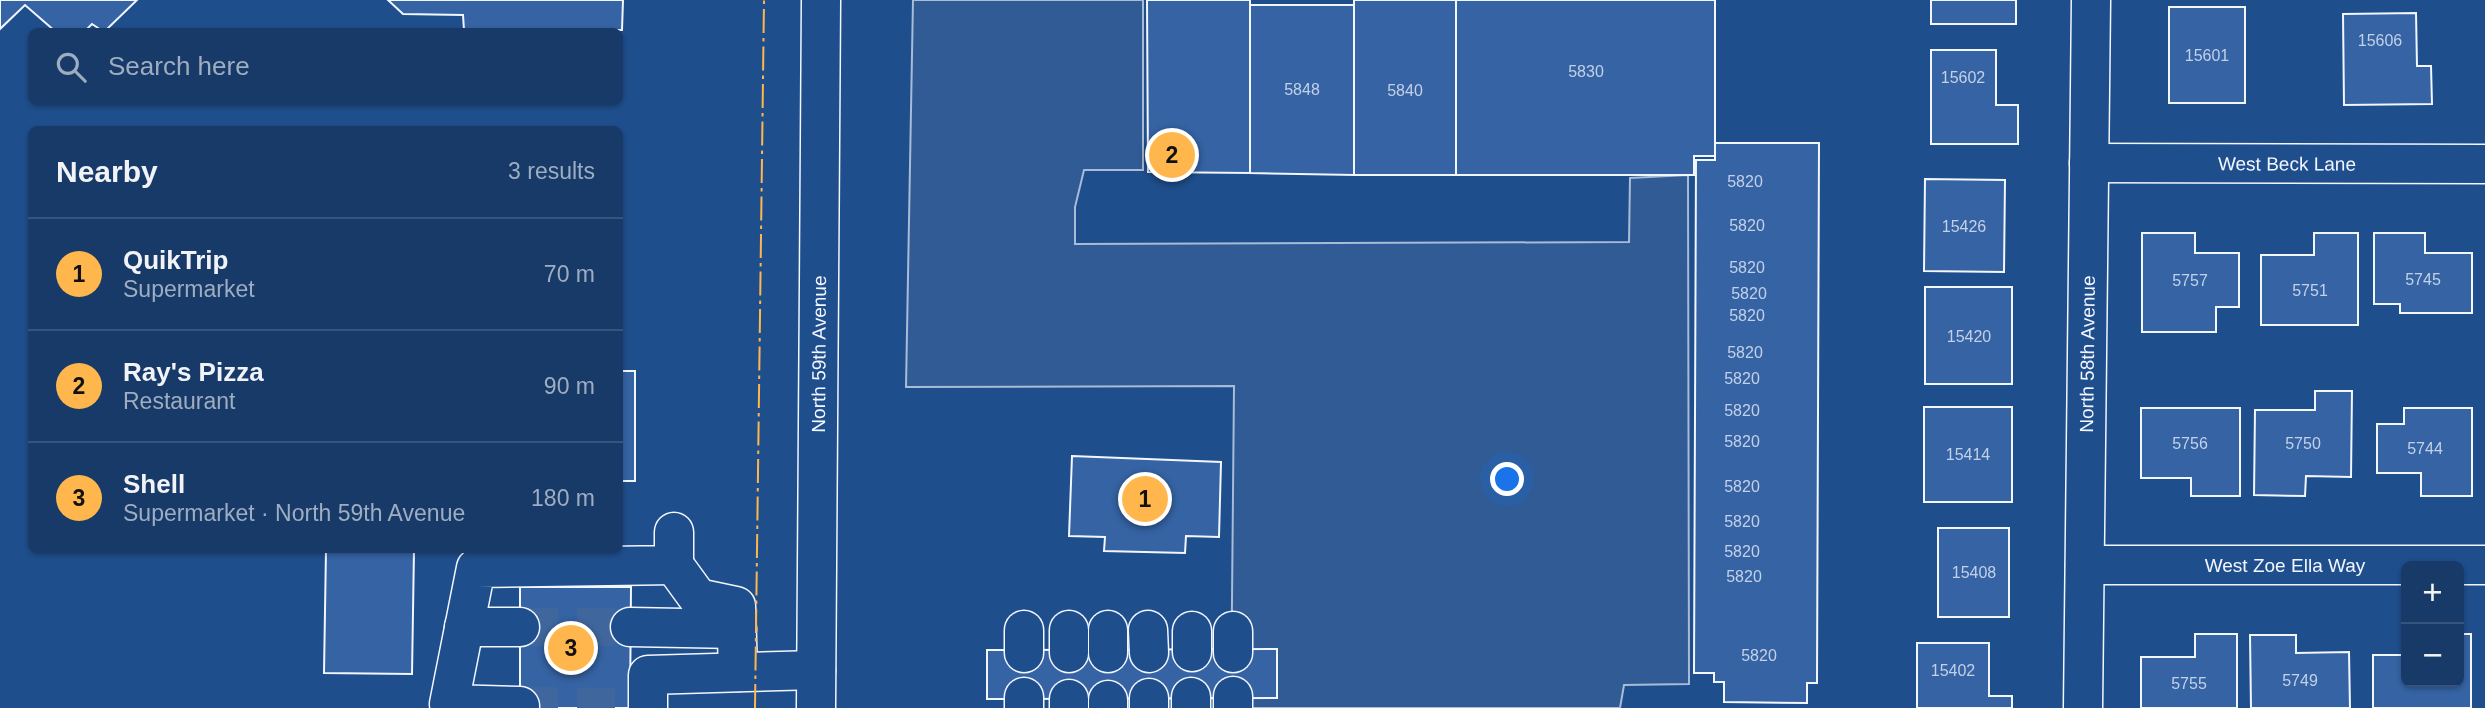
<!DOCTYPE html>
<meta charset="utf-8">
<style>
:root{--surface:#173a69;--page:#20416f;--text:#f1f3f6;--muted:#9eadc0;--line:#36547d;--accent:#ffb74d}
body{margin:0;font-family:Arial,sans-serif;background:var(--page);color:var(--text)}
.controls{position:absolute;right:21px;bottom:21px;display:grid;overflow:hidden;border-radius:10px;box-shadow:0 2px 5px #0004}
.controls button{width:63px;height:63px;display:grid;place-items:center;padding:0;border:0;border-bottom:2px solid var(--line);background:var(--surface);color:var(--text);font:35px sans-serif}
.you{position:absolute;left:1508px;top:480px;width:24px;height:24px;margin:-18px;border:5px solid #fff;border-radius:50%;background:#1a73e8;box-shadow:0 0 0 10px #1a73e833}
.badge{display:grid;place-items:center;width:46px;height:46px;border-radius:50%;background:var(--accent);color:#111;font-size:23px;font-weight:700}
.pin{position:absolute;translate:-50% -50%;border:4px solid #fff;box-shadow:0 2px 7px #0006}
.list{margin:0;padding:0;list-style:none}
h2{display:flex;justify-content:space-between;align-items:center;height:91px;margin:0;padding:0 28px;font-size:30px}
h2 small{font-size:23px;font-weight:400;color:var(--muted)}
.list li{display:grid;grid-template-columns:46px 1fr auto;gap:21px;align-items:center;box-sizing:border-box;height:112px;padding:0 28px;border-top:2px solid var(--line)}
.list b{display:block;font-size:26px;white-space:nowrap}
.list p{margin:0;font-size:23px;white-space:nowrap;color:var(--muted)}
.list em{font-size:23px;font-style:normal;color:var(--muted)}
.icon{flex:none;width:38px;height:38px;fill:none;stroke:currentColor;stroke-width:2;stroke-linecap:round;stroke-linejoin:round}
.map{position:relative;flex:none;width:2485px;height:708px;overflow:hidden}
.search{position:absolute;background:var(--surface);box-shadow:0 2px 5px #0004;left:28px;top:28px;width:595px;height:77px;display:flex;align-items:center;gap:18px;box-sizing:border-box;padding:0 24px;border-radius:10px;color:var(--muted);font-size:26px}
.panel{position:absolute;background:var(--surface);box-shadow:0 2px 5px #0004;left:28px;top:126px;width:595px;height:427px;border-radius:10px}
.map>svg:first-child{display:block}
.built{fill:#305b95;stroke:#a8bbd7;stroke-width:2}
.building{fill:#3563a3;stroke:#f2f6ff;stroke-width:2}
.lines{fill:none;stroke-linecap:round;stroke-linejoin:round}
.minor-tunnel{stroke:#3f679d;stroke-width:38;stroke-dasharray:38 19;stroke-linecap:butt}
.minor-casing{stroke:#f2f6ff;stroke-width:41}
.major-casing{stroke:#f2f6ff;stroke-width:41}
.minor{stroke:#1f4e8c;stroke-width:38}
.major{stroke:#1f4e8c;stroke-width:38}
.power{stroke:#ffb74d;stroke-width:2;stroke-dasharray:24 5 3.5 5;stroke-linecap:butt}
.labels{text-anchor:middle;stroke-width:5;stroke-linejoin:round;paint-order:stroke}
.number-label{font-size:16px;fill:#c3d1e8}
.street-label{font-size:19px;fill:#f2f6ff;stroke:#1f4e8c}
</style>
<div class="map">
<svg width="2485" height="708" viewBox="0 0 2485 708">
<rect width="100%" height="100%" fill="#1f4e8c"/>
<polygon class="built" points="913,0 1143,0 1143,170 1084,170 1075,207 1075,244 1629,242 1630,178 1688,175 1689,684 1624,685 1620,708 1231,708 1234,386 906,387"/>
<g class="building">
<polygon points="0,0 137,0 104,32 92,24 84,32 56,32 25,5 0,29"/>
<polygon points="388,0 623,0 622,30 464,30 463,15 403,14"/>
<polygon points="1147,0 1250,0 1250,173 1148,172"/>
<rect x="1354" y="0" width="102" height="175"/>
<polygon points="1456,0 1715,0 1715,156 1694,156 1694,175 1456,175"/>
<rect x="1931" y="0" width="85" height="24"/>
<polygon points="1250,5 1354,5 1354,175 1250,173"/>
<rect x="2169" y="7" width="76" height="96"/>
<polygon points="2416,13 2417,66 2431,66 2432,104 2344,105 2343,14"/>
<polygon points="1931,50 1996,50 1996,105 2018,105 2018,144 1931,144"/>
<polygon points="1715,143 1819,143 1817,683 1807,683 1807,703 1724,702 1724,682 1714,682 1714,673 1694,673 1696,160 1715,160"/>
<polygon points="1925,179 2005,180 2004,272 1924,271"/>
<polygon points="2142,233 2195,233 2195,253 2239,253 2239,307 2216,307 2216,332 2142,332"/>
<polygon points="2314,233 2358,233 2358,325 2261,325 2261,255 2314,255"/>
<polygon points="2374,233 2425,233 2425,253 2472,253 2472,313 2400,313 2400,304 2374,304"/>
<rect x="1925" y="287" width="87" height="97"/>
<rect x="620" y="371" width="15" height="110"/>
<polygon points="2315,391 2352,391 2351,477 2306,476 2305,496 2254,495 2255,410 2315,410"/>
<rect x="1924" y="407" width="88" height="95"/>
<polygon points="2141,408 2240,408 2240,496 2191,496 2191,478 2141,478"/>
<polygon points="2404,408 2472,408 2472,496 2421,496 2421,473 2377,473 2377,424 2404,424"/>
<polygon points="1072,456 1221,462 1219,537 1186,536 1185,553 1104,551 1105,537 1069,536"/>
<rect x="1938" y="528" width="71" height="89"/>
<polygon points="326,550 414,550 412,674 324,673"/>
<polygon points="520,587 631,587 630,708 520,708"/>
<polygon points="2195,634 2237,634 2237,708 2141,708 2141,657 2195,657"/>
<polygon points="2459,634 2471,634 2471,708 2373,708 2373,655 2406,655 2406,682 2459,682"/>
<polygon points="2250,635 2296,635 2296,653 2349,652 2350,708 2251,708"/>
<polygon points="1917,643 1989,643 1989,696 2012,696 2012,708 1917,708"/>
<polygon points="1277,649 1277,698 987,699 987,650"/>
</g>
<g class="lines">
<g class="minor-tunnel">
<polyline points="520,627 630,627"/>
<polyline points="520,706 630,707"/>
</g>
<defs>
<g id="minor">
<path id="s1" d="M 2089,163 L 2485,164"/>
<polyline points="674,565 698,598 736,606 738,672"/>
<path id="s2" d="M 2085,565 L 2485,565"/>
<polyline points="464,627 520,627"/>
<polyline points="630,627 737,629"/>
<polyline points="1024,630 1024,653"/>
<polyline points="1069,630 1069,653"/>
<polyline points="1108,630 1108,653"/>
<polyline points="1148,630 1149,653"/>
<polyline points="1192,631 1192,652"/>
<polyline points="1233,631 1233,653"/>
<polyline points="1233,696 1233,708"/>
<polyline points="1024,697 1024,708"/>
<polyline points="1191,697 1191,708"/>
<polyline points="1149,698 1149,708"/>
<polyline points="1069,699 1069,708"/>
<polyline points="1108,700 1108,708"/>
<polyline points="520,706 449,704 476,568 674,565 674,532"/>
<polyline points="648,708 648,675 816,670"/>
<path id="s3" d="M 2083,708 L 2091,0"/>
</g>
<g id="major">
<path id="s4" d="M 816,708 L 821,0"/>
</g>
</defs>
<use href="#minor" class="minor-casing"/>
<use href="#major" class="major-casing"/>
<use href="#minor" class="minor"/>
<use href="#major" class="major"/>
<polyline class="power" points="755,708 764,0"/>
</g>
<g class="labels">
<g class="number-label">
<text x="2380" y="46">15606</text>
<text x="2207" y="61">15601</text>
<text x="1586" y="77">5830</text>
<text x="1963" y="83">15602</text>
<text x="1302" y="95">5848</text>
<text x="1405" y="96">5840</text>
<text x="1745" y="187">5820</text>
<text x="1747" y="231">5820</text>
<text x="1964" y="232">15426</text>
<text x="1747" y="273">5820</text>
<text x="2423" y="285">5745</text>
<text x="2190" y="286">5757</text>
<text x="2310" y="296">5751</text>
<text x="1749" y="299">5820</text>
<text x="1747" y="321">5820</text>
<text x="1969" y="342">15420</text>
<text x="1745" y="358">5820</text>
<text x="1742" y="384">5820</text>
<text x="1742" y="416">5820</text>
<text x="1742" y="447">5820</text>
<text x="2190" y="449">5756</text>
<text x="2303" y="449">5750</text>
<text x="2425" y="454">5744</text>
<text x="1968" y="460">15414</text>
<text x="1742" y="492">5820</text>
<text x="1742" y="527">5820</text>
<text x="1742" y="557">5820</text>
<text x="1974" y="578">15408</text>
<text x="1744" y="582">5820</text>
<text x="1759" y="661">5820</text>
<text x="1953" y="676">15402</text>
<text x="2300" y="686">5749</text>
<text x="2189" y="689">5755</text>
</g>
<g class="street-label">
<text dy="7" stroke="none"><textPath href="#s1" startOffset="198">West Beck Lane</textPath></text>
<text dy="7" stroke="none"><textPath href="#s4" startOffset="354">North 59th Avenue</textPath></text>
<text dy="7" stroke="none"><textPath href="#s3" startOffset="354">North 58th Avenue</textPath></text>
<text dy="7" stroke="none"><textPath href="#s2" startOffset="200">West Zoe Ella Way</textPath></text>
</g>
</g>
</svg>
<div class="controls">
<button>+</button>
<button>−</button>
</div>
<div class="you"></div>
<div class="pin badge" style="left:1145px;top:499px">1</div>
<div class="pin badge" style="left:1172px;top:155px">2</div>
<div class="pin badge" style="left:571px;top:648px">3</div>
<div class="search"><svg class="icon" aria-label="search" viewBox="0 0 24 24"><circle cx="10" cy="10" r="6"/><path d="M15 15l6 6"/></svg>Search here</div>
<section class="panel">
<h2>Nearby<small>3 results</small></h2>
<ul class="list">
<li><span class="badge">1</span><div><b>QuikTrip</b><p>Supermarket</p></div><em>70 m</em></li>
<li><span class="badge">2</span><div><b>Ray's Pizza</b><p>Restaurant</p></div><em>90 m</em></li>
<li><span class="badge">3</span><div><b>Shell</b><p>Supermarket · North 59th Avenue</p></div><em>180 m</em></li>
</ul>
</section>
</div>
